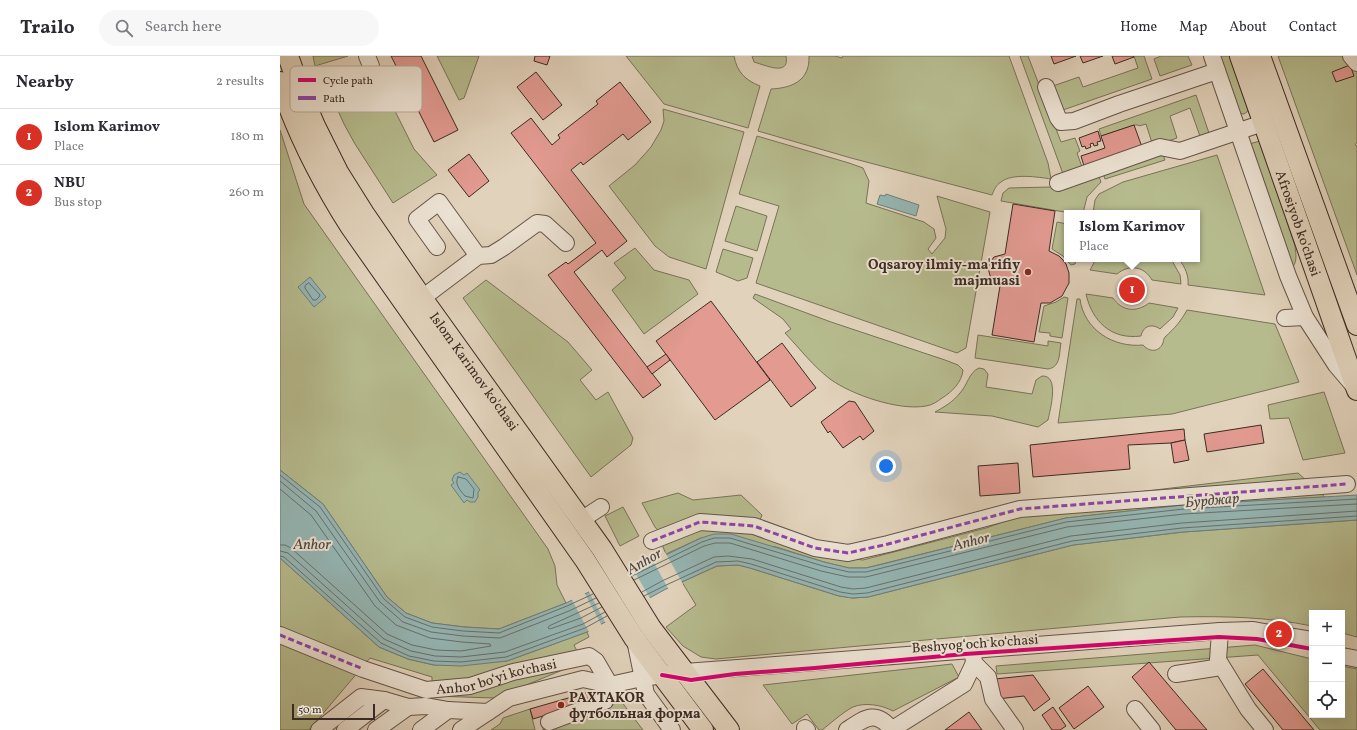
<!DOCTYPE html>
<meta charset="utf-8">
<style>
:root{--surface:#fff;--page:#f7f7f7;--text:#2b2b33;--muted:#7c7c81;--line:#e1e1e2;--accent:#d93025}
body{margin:0;font-family:Vollkorn,serif;background:var(--page);color:var(--text)}
.controls{position:absolute;right:12px;bottom:12px;display:grid;overflow:hidden;border-radius:0px;box-shadow:0 4px 16px #0002}
.controls button{width:36px;height:36px;display:grid;place-items:center;padding:0;border:0;border-bottom:1px solid var(--line);background:var(--surface);color:var(--text);font:20px sans-serif}
.scale{position:absolute;left:12px;bottom:10px;width:83px;box-sizing:border-box;padding-left:4px;border:2px solid #3c2b23;border-top:0;font-size:11px;line-height:14px;white-space:nowrap;color:#3c2b23;-webkit-text-stroke:3px #ece2d3;paint-order:stroke}
.you{position:absolute;left:606px;top:410px;width:14px;height:14px;margin:-10px;border:3px solid #fff;border-radius:50%;background:#1a73e8;box-shadow:0 0 0 6px #1a73e833}
.badge{display:grid;place-items:center;width:26px;height:26px;border-radius:50%;background:var(--accent);color:#fff;font-size:13px;font-weight:700}
.pin{position:absolute;translate:-50% -50%;border:2px solid #fff;box-shadow:0 1px 4px #0006}
.popup{position:absolute;left:784px;top:154px;width:136px;height:52px;box-sizing:border-box;display:grid;place-content:center;border-radius:0px;background:var(--surface);filter:drop-shadow(0 1px 3px #0005);font-size:13px;white-space:nowrap;color:var(--muted)}
.popup b{font-size:15px;color:var(--text)}
.popup::after{content:'';position:absolute;left:50%;top:100%;margin-left:-8px;border:8px solid transparent;border-top-color:var(--surface)}
.list{margin:0;padding:0;list-style:none}
h2{display:flex;justify-content:space-between;align-items:center;height:52px;margin:0;padding:0 16px;font-size:17px}
h2 small{font-size:13px;font-weight:400;color:var(--muted)}
.list li{display:grid;grid-template-columns:26px 1fr auto;gap:12px;align-items:center;box-sizing:border-box;height:56px;padding:0 16px;border-top:1px solid var(--line)}
.list b{display:block;font-size:15px;white-space:nowrap}
.list p{margin:0;font-size:13px;white-space:nowrap;color:var(--muted)}
.list em{font-size:13px;font-style:normal;color:var(--muted)}
.icon{flex:none;width:22px;height:22px;fill:none;stroke:currentColor;stroke-width:2;stroke-linecap:round;stroke-linejoin:round}
.map{position:relative;flex:none;width:1077px;height:674px;overflow:hidden}
header{display:flex;align-items:center;gap:24px;box-sizing:border-box;height:56px;padding:0 20px;background:var(--surface);border-bottom:1px solid var(--line)}
header strong{font-size:19px}
nav{display:flex;gap:22px;margin-inline-start:auto;font-size:14px}
.search{width:280px;height:36px;background:var(--page);display:flex;align-items:center;gap:10px;box-sizing:border-box;padding:0 14px;border-radius:22px;color:var(--muted);font-size:15px}
main{display:flex}
aside{flex:1;background:var(--surface)}
.map>svg:first-child{display:block}
.green{fill:#b6bb8e;stroke:#797358}
.water{fill:#95b6b4;stroke:#717e7a}
.pier{fill:#e1d2bb}
.lines{fill:none;stroke-linecap:round;stroke-linejoin:round}
.shore{stroke:#68706c;stroke-width:1}
.building{fill:#e29a91;stroke:#3c2b23}
.minor-casing{stroke:#655549;stroke-width:18}
.major-casing{stroke:#3c2b23;stroke-width:22}
.minor{stroke:#ece2d3;stroke-width:16}
.major{stroke:#e1d2bb;stroke-width:20}
.quiet{stroke:#8e44ad;stroke-width:3;stroke-dasharray:6 3;stroke-linecap:butt}
.cycleway-casing{stroke:#ece2d3;stroke-width:6}
.cycleway{stroke:#d6006c;stroke-width:4}
.poi-dot{fill:#8f2418;stroke:#ece2d3;stroke-width:1.5}
.labels{text-anchor:middle;stroke-width:4;stroke-linejoin:round;paint-order:stroke}
.street-label{font-size:14px;fill:#3c2b23;stroke:#ece2d3}
.poi-label{font-size:14px;font-weight:bold;fill:#3c2b23;stroke:#ece2d3;text-anchor:end}
.water-label{font-size:15px;font-style:italic;fill:#4e4740;stroke:#ece2d3}
.key{fill:#ece2d3;stroke:#b7ab9e;stroke-width:1}
.key-label{font-size:11px;fill:#3c2b23}
</style>
<header>
<strong>Trailo</strong>
<div class="search"><svg class="icon" aria-label="search" viewBox="0 0 24 24"><circle cx="10" cy="10" r="6"/><path d="M15 15l6 6"/></svg>Search here</div>
<nav><a>Home</a><a>Map</a><a>About</a><a>Contact</a></nav>
</header>
<main>
<aside>
<h2>Nearby<small>2 results</small></h2>
<ul class="list">
<li><span class="badge">1</span><div><b>Islom Karimov</b><p>Place</p></div><em>180 m</em></li>
<li><span class="badge">2</span><div><b>NBU</b><p>Bus stop</p></div><em>260 m</em></li>
</ul>
</aside>
<div class="map">
<svg width="1077" height="674" viewBox="0 0 1077 674">
<rect width="100%" height="100%" fill="#e1d2bb"/>
<filter id="stains"><feTurbulence type="fractalNoise" baseFrequency=".005" numOctaves="4"/><feColorMatrix values="0 0 0 0 .2 0 0 0 0 .09 0 0 0 0 .02 0 0 0 .5 -.17"/></filter>
<radialGradient id="worn" r=".72"><stop offset=".6" stop-color="#630" stop-opacity="0"/><stop offset="1" stop-color="#630" stop-opacity=".3"/></radialGradient>
<g class="green">
<polygon points="33,0 68,0 35,10"/>
<polygon points="157,0 199,0 184,42 179,44"/>
<path d="M 346,0 L 454,0 C 457,16 465,24 480,30 L 468,72 L 384,48 Z"/>
<path d="M 472,0 L 506,0 C 510,21 485,9 474,6 Z"/>
<path d="M 529,0 L 555,0 L 562,2 L 563,0 L 729,0 L 768,107 L 771,123 C 758,121 732,117 721,126 C 716,129 714,134 712,139 L 571,102 L 478,75 L 491,33 C 513,32 530,24 529,0 Z"/>
<polygon points="740,0 748,0 781,86 795,82 800,95 797,97 802,111 783,118"/>
<polygon points="854,0 864,0 872,23 783,54 770,31 799,21 803,31 858,12"/>
<polygon points="881,0 908,0 912,9 880,20 874,3"/>
<polygon points="938,0 950,0 969,52 967,56 964,58 958,57"/>
<polygon points="998,0 1077,0 1077,86 1075,89 1077,90 1077,219"/>
<polygon points="69,21 86,24 94,28 107,39 134,93 157,119 113,147 75,88 64,68 45,26 61,22"/>
<polygon points="916,39 930,80 921,83 910,52 890,60 897,82 873,90 866,68 859,70 858,69 854,69 821,80 819,73"/>
<polygon points="383,53 464,76 426,213 389,201 375,190 329,130 355,109 371,91 381,74 384,65"/>
<polygon points="0,74 24,148 268,493 275,510 277,529 286,547 219,573 184,571 152,567 126,557 107,541 43,448 0,414"/>
<polygon points="477,80 569,107 583,112 589,125 586,147 644,166 654,173 656,182 648,193 652,198 665,182 666,173 657,140 710,156 686,292 677,297 476,227 499,150 459,138"/>
<path d="M 980,85 L 1015,190 C 1016,199 1018,207 1010,214 L 969,88 Z"/>
<polygon points="882,96 885,104 825,123 822,115"/>
<path d="M 937,99 L 985,239 L 908,229 C 909,220 905,211 899,203 L 917,203 L 917,157 L 813,157 L 815,144 L 819,138 L 843,126 Z"/>
<polygon points="818,118 821,126 807,141 803,157 790,157 721,145 723,137 729,132 770,131 781,130"/>
<polygon points="456,150 487,160 477,195 445,185"/>
<polygon points="777,166 787,168 787,203 796,203 795,208 791,209 783,200 772,193"/>
<polygon points="355,192 374,214 409,224 418,238 364,278 332,234 346,222 334,207"/>
<polygon points="443,193 473,202 467,222 458,225 436,216"/>
<path d="M 816,203 L 891,203 L 900,219 L 901,228 L 872,224 C 864,210 849,208 837,218 L 810,214 Z"/>
<polygon points="206,224 288,286 312,314 300,324 316,344 328,336 353,382 351,389 311,421 183,242"/>
<path d="M 475,238 L 551,266 L 665,304 L 678,309 L 683,314 C 682,326 672,336 662,342 C 657,346 652,349 646,350 C 619,355 572,339 550,323 C 533,310 520,293 505,277 L 511,273 L 503,263 L 473,242 Z"/>
<path d="M 806,238 L 833,242 C 842,255 856,257 869,247 L 898,252 L 893,261 L 880,273 C 872,267 863,270 861,280 C 831,284 812,265 806,238 Z"/>
<polygon points="784,241 788,242 782,282 770,280 770,277 759,276 764,250 776,246"/>
<path d="M 797,243 L 800,243 C 804,274 834,292 863,289 C 868,295 877,297 882,289 C 884,286 883,283 885,281 C 895,272 901,265 907,254 L 995,268 L 1019,326 L 892,358 L 778,367 Z"/>
<path d="M 698,279 L 768,290 L 768,285 L 781,287 C 779,297 781,311 768,313 L 695,302 Z"/>
<path d="M 699,312 L 704,313 L 708,318 L 706,331 L 752,338 L 756,324 L 762,320 C 780,319 770,354 768,364 L 758,371 L 712,360 L 655,356 C 664,351 673,346 680,337 C 687,330 689,316 699,312 Z"/>
<polygon points="1044,336 1065,397 1023,404 1009,362 990,363 988,349"/>
<polygon points="1018,417 1045,441 903,449 786,462 586,512 569,512 544,506 496,491 421,482 386,498 383,491 381,478 375,471 362,447 398,437 413,444 461,439 482,459 475,476 547,500 583,504 706,472 782,445"/>
<polygon points="343,451 359,480 340,490 325,460"/>
<path d="M 1077,464 L 1077,581 L 1062,577 L 1062,557 L 1032,557 L 1032,570 C 988,561 945,560 900,561 L 436,603 L 421,601 L 403,590 L 386,571 L 416,549 L 402,526 L 437,510 L 458,509 L 470,512 L 559,540 L 573,542 L 588,541 L 793,489 L 903,476 Z"/>
<polygon points="0,502 99,591 128,603 154,609 227,605 307,576 309,581 294,589 299,599 297,608 215,642 152,640 152,621 90,602 29,674 0,674"/>
<polygon points="975,589 1032,603 1032,659 1062,659 1062,610 1077,613 1077,674 1040,674 978,599 717,618 716,610"/>
<path d="M 672,608 L 679,621 L 613,655 C 602,649 585,646 573,651 C 563,656 551,667 542,674 L 539,674 L 527,658 L 512,668 L 483,629 Z"/>
<polygon points="341,645 363,674 262,674"/>
<polygon points="250,653 255,674 211,674 220,668 223,662"/>
</g>
<g class="water">
<polygon points="606,138 639,149 636,160 597,148 600,139 605,140"/>
<polygon points="30,221 46,241 34,251 18,231"/>
<polygon points="0,414 43,448 107,541 126,557 152,567 184,571 219,573 286,547 421,482 434,478 451,478 544,506 569,512 586,512 603,508 786,462 903,449 1077,439 1077,464 903,476 793,489 588,541 572,542 559,540 470,512 458,509 437,510 386,533 307,576 227,605 181,610 154,609 128,603 99,591 0,502"/>
<polygon points="180,416 184,419 187,417 200,434 198,436 198,441 195,446 190,446 187,444 184,447 171,429 174,427 172,424 174,419"/>
</g>
<g class="pier">
<polygon points="385,496 403,528 389,534 372,503"/>
<polygon points="353,513 371,544 326,568 308,534"/>
<polygon points="304,536 322,570 309,576 291,542"/>
</g>
<g class="lines">
<g class="shore">
<polygon points="29,227 40,239 39,241 36,244 33,244 25,232 25,230"/>
<polyline points="0,419 40,451 104,543 125,561 152,571 183,575 219,577 287,550 313,538"/>
<path d="M 178,421 L 186,423 L 194,433 L 193,442 L 185,440 C 180,434 174,428 178,421 Z"/>
<polyline points="0,425 36,455 100,546 123,566 151,576 183,580 220,582 289,555 316,542"/>
<polyline points="0,433 31,459 95,550 116,569 150,582 182,586 210,588 211,590 181,595 156,594 132,589 107,578 11,492 5,489 0,489"/>
<polyline points="0,495 8,497 104,583 131,595 155,600 181,601 225,596 303,568 325,556"/>
<polyline points="0,500 4,501 101,587 129,600 154,605 181,606 226,601 305,572 327,560"/>
<polyline points="352,520 422,486 434,482 450,482 543,510 569,516 586,516 786,466 904,453 1077,443"/>
<polyline points="354,524 424,490 435,487 450,487 541,515 568,521 586,521 787,471 904,458 1077,448"/>
<polyline points="362,536 382,525 434,501 448,500 472,503 561,531 573,533 586,532 791,480 902,467 1077,455"/>
<polyline points="364,540 384,530 436,506 458,505 471,508 560,536 573,538 587,537 792,485 902,472 1077,460"/>
<polyline points="319,547 269,570 268,572 270,573 301,562 322,551"/>
</g>
</g>
<g class="building">
<polygon points="111,0 141,0 178,74 154,86"/>
<polygon points="255,0 270,0 267,9 254,5"/>
<polygon points="771,0 796,0 774,8"/>
<polygon points="800,0 823,0 803,7"/>
<polygon points="832,0 853,0 854,1 835,8"/>
<polygon points="1070,9 1074,20 1056,26 1052,16"/>
<polygon points="256,16 282,49 263,64 237,31"/>
<polygon points="340,26 371,66 348,84 343,78 303,109 301,106 291,114 347,185 327,201 322,194 294,216 381,329 363,342 268,219 286,206 288,208 316,187 231,77 251,62 272,89 280,82 278,79 318,48 316,45"/>
<polygon points="854,69 862,91 804,110 801,100 825,92 821,80"/>
<polygon points="818,75 821,85 817,86 818,89 814,90 813,87 810,88 811,91 806,93 805,90 802,91 799,82"/>
<polygon points="189,98 209,125 189,141 168,114"/>
<polygon points="733,148 775,155 769,195 779,200 782,203 786,208 789,217 789,227 782,240 770,247 761,247 754,286 712,279 720,230 715,228 711,223 708,212 710,206 714,201 725,198"/>
<polygon points="431,245 490,324 435,364 376,285"/>
<polygon points="502,287 536,332 511,351 477,306"/>
<polygon points="386,298 390,304 372,318 367,311"/>
<polygon points="569,345 575,346 594,375 583,384 580,380 563,392 550,375 548,377 541,366"/>
<polygon points="981,369 984,387 927,396 924,378"/>
<polygon points="904,373 905,384 891,387 848,389 850,413 753,421 750,389"/>
<polygon points="905,384 909,404 894,407 891,387"/>
<polygon points="738,407 740,437 700,440 698,410"/>
<polygon points="869,606 927,674 896,674 852,621"/>
<polygon points="983,613 1034,674 1003,674 965,628"/>
<polygon points="753,619 770,643 754,655 744,640 717,643 715,623"/>
<polygon points="808,630 824,651 794,673 779,652"/>
<polygon points="309,636 312,645 253,663 250,653"/>
<polygon points="773,651 786,670 780,674 772,674 762,659"/>
<polygon points="689,656 702,674 665,674"/>
</g>
<g class="lines">
<defs>
<g id="minor">
<polyline points="87,0 91,10"/>
<polyline points="932,0 1008,220 1025,261 1056,309 1073,329"/>
<polyline points="1071,0 1077,7"/>
<polyline points="766,31 778,62 781,66 794,65 839,48 937,15"/>
<polyline points="778,127 880,91 900,95 983,67"/>
<polyline points="157,191 137,163 159,146 198,200"/>
<polyline points="133,249 198,200 211,199 224,191 257,167 265,168 286,187"/>
<polyline points="1005,262 1025,261"/>
<polyline points="301,464 321,451"/>
<polyline points="372,485 420,466 474,470 535,492 568,497 608,488 740,453 1067,428"/>
<polyline points="940,575 938,604 968,653 985,674"/>
<path id="s1" d="M 0,579 L 83,613 L 146,634 L 190,630 L 233,616 L 309,600 L 316,605 L 330,629 L 325,645 L 269,666"/>
<polyline points="355,584 366,638 392,674"/>
<polyline points="693,597 694,607 708,621 713,643 735,674"/>
<polyline points="1062,600 1077,603"/>
<polyline points="896,618 941,611"/>
<polyline points="855,653 872,674"/>
<polyline points="525,672 527,674"/>
<polyline points="39,674 81,641 104,644 128,651 146,650 168,654 208,656"/>
<polyline points="65,674 104,644"/>
<polyline points="96,674 128,651"/>
<polyline points="141,674 168,654"/>
<polyline points="181,674 229,642 303,623 330,629 362,622 405,616 940,575 972,574 1032,584"/>
<path d="M 567,674 C 585,662 596,653 612,674"/>
<polyline points="611,674 684,628 694,607"/>
</g>
<g id="major">
<path id="s2" d="M 8,0 L 22,39 L 35,70 L 58,116 L 85,159 L 142,242 L 322,493 L 371,572 L 449,674"/>
<path id="s3" d="M 960,0 L 1077,334"/>
<polyline points="980,0 1077,269"/>
<path d="M 0,26 C 17,78 41,124 70,170 L 305,504 L 354,582 L 423,674"/>
</g>
</defs>
<use href="#minor" class="minor-casing"/>
<use href="#major" class="major-casing"/>
<use href="#minor" class="minor"/>
<use href="#major" class="major"/>
<g class="quiet">
<polyline points="372,485 420,466 474,470 535,492 568,497 608,488 740,453 1067,428"/>
<polyline points="0,579 83,613"/>
</g>
<defs>
<polyline id="cycleway" points="382,619 411,624 455,618 535,612 685,598 939,581 977,583 1032,593"/>
</defs>
<use href="#cycleway" class="cycleway-casing"/>
<use href="#cycleway" class="cycleway"/>
</g>
<g class="poi-dot">
<circle cx="748" cy="216" r="4"/>
<circle cx="281" cy="649" r="4"/>
</g>
<g class="labels">
<g class="street-label">
<text dy="5" stroke="none"><textPath href="#s3" startOffset="177">Afrosiyob ko'chasi</textPath></text>
<text dy="5" stroke="none"><textPath href="#s2" startOffset="368">Islom Karimov ko'chasi</textPath></text>
<text transform="translate(695 587) rotate(-4)" y="5">Beshyogʻoch koʻchasi</text>
<text dy="5" stroke="none"><textPath href="#s1" startOffset="228">Anhor bo‘yi ko‘chasi</textPath></text>
</g>
<g class="poi-label">
<text x="740" y="213">Oqsaroy ilmiy-ma'rifiy<tspan x="740" dy="16">majmuasi</tspan></text>
<text x="289" y="646" text-anchor="start">PAXTAKOR<tspan x="289" dy="16">футбольная форма</tspan></text>
</g>
<g class="water-label">
<text transform="translate(932 444) rotate(-5)" y="5">Бурджар</text>
<text transform="translate(691 485) rotate(-14)" y="5">Anhor</text>
<text x="32" y="493">Anhor</text>
<text transform="translate(364 505) rotate(-30)" y="5">Anhor</text>
</g>
</g>
<rect x="10" y="10" width="132" height="46" rx="6" class="key"/>
<rect x="18" y="22" width="18" height="4" fill="#d6006c"/>
<rect x="18" y="40" width="18" height="4" fill="#8e44ad"/>
<g class="key-label">
<text x="43" y="28">Cycle path</text>
<text x="43" y="46">Path</text>
</g>
<rect width="100%" height="100%" filter="url(#stains)"/>
<rect width="100%" height="100%" fill="url(#worn)"/>
</svg>
<div class="controls">
<button>+</button>
<button>−</button>
<button><svg class="icon" aria-label="locate" viewBox="0 0 24 24"><circle cx="12" cy="12" r="6"/><path d="M12 2v4M12 18v4M2 12h4M18 12h4"/></svg></button>
</div>
<div class="scale">50 m</div>
<div class="you"></div>
<div class="pin badge" style="left:852px;top:234px">1</div>
<div class="popup"><b>Islom Karimov</b>Place</div>
<div class="pin badge" style="left:999px;top:578px">2</div>
</div>
</main>
